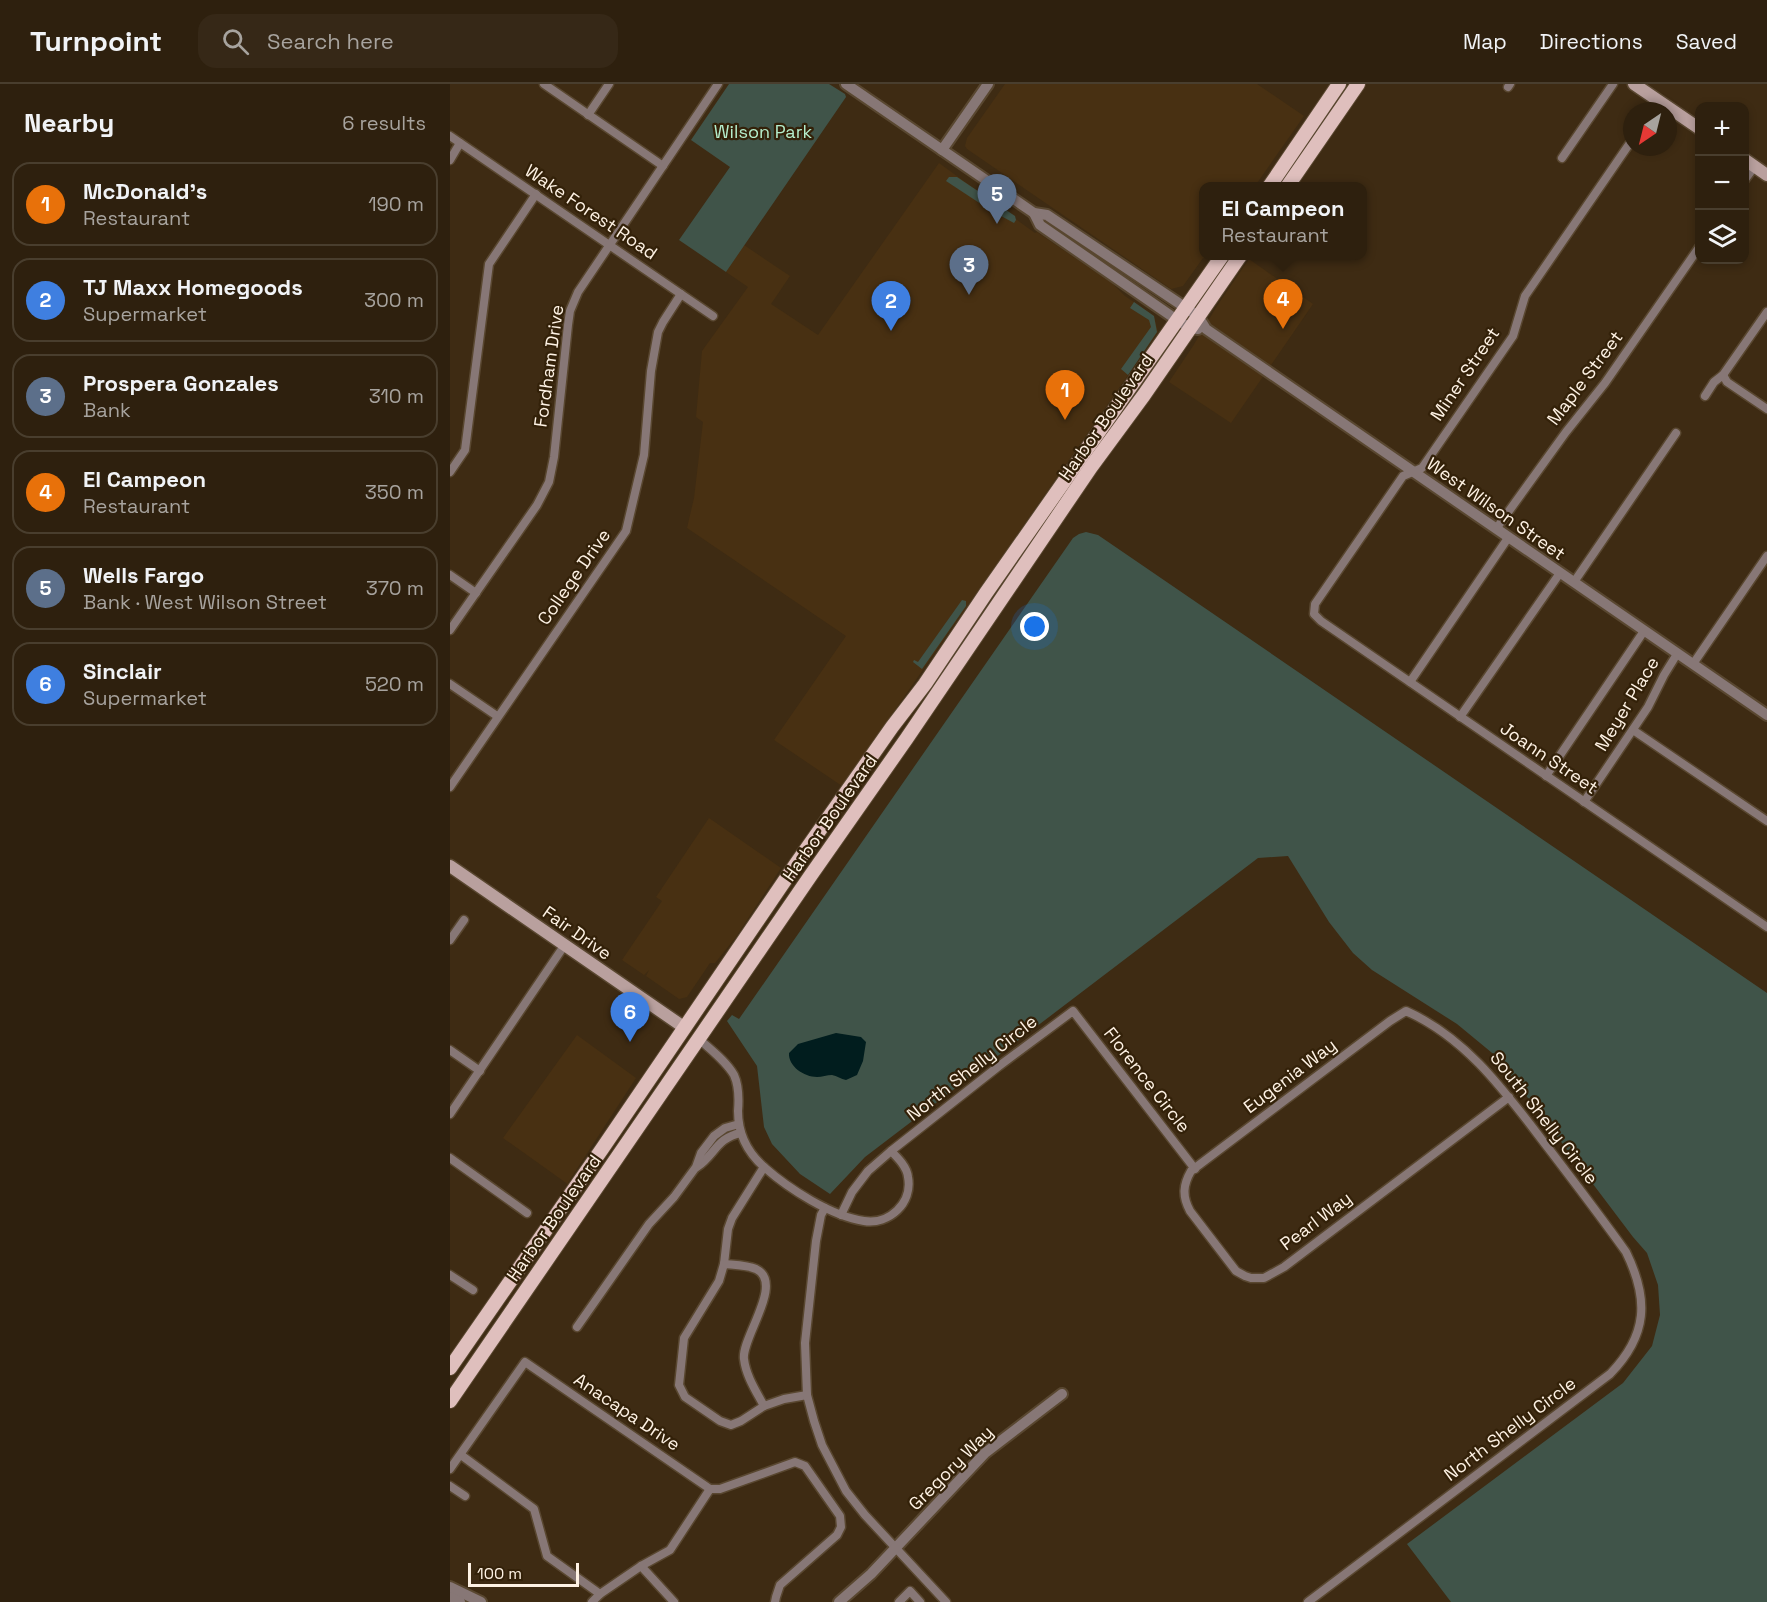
<!DOCTYPE html>
<meta charset="utf-8">
<style>
:root{--surface:#2e200e;--page:#362817;--text:#f1f3f6;--muted:#a7a39e;--line:#493e2e;--accent:#8c9099}
body{margin:0;font-family:"Space Grotesk",sans-serif;background:var(--page);color:var(--text)}
.controls{position:absolute;right:18px;top:18px;display:grid;overflow:hidden;border-radius:12px;box-shadow:0 3px 9px #0003}
.controls button{width:54px;height:54px;display:grid;place-items:center;padding:0;border:0;border-bottom:2px solid var(--line);background:var(--surface);color:var(--text);font:30px sans-serif}
.compass{position:absolute;left:1173px;top:18px;width:54px;height:54px;border-radius:50%;background:var(--surface);box-shadow:0 3px 9px #0003;rotate:215deg}
.scale{position:absolute;left:18px;bottom:15px;width:111px;box-sizing:border-box;padding-left:6px;border:3px solid #fef2e4;border-top:0;font-size:16px;line-height:21px;white-space:nowrap;color:#fef2e4;-webkit-text-stroke:4px #332109;paint-order:stroke}
.you{position:absolute;left:585px;top:543px;width:21px;height:21px;margin:-15px;border:4px solid #fff;border-radius:50%;background:#1a73e8;box-shadow:0 0 0 9px #1a73e833}
.badge{display:grid;place-items:center;width:39px;height:39px;border-radius:50%;background:var(--accent);color:#fff;font-size:20px;font-weight:700}
.pin{position:absolute;translate:-50% -50px;filter:drop-shadow(0 2px 3px #0008)}
.pin::after{content:'';position:absolute;top:32px;width:21px;height:18px;background:inherit;clip-path:polygon(0 0,100% 0,50% 100%)}
.popup{position:absolute;left:749px;top:98px;width:168px;height:78px;box-sizing:border-box;display:grid;place-content:center;border-radius:12px;background:var(--surface);filter:drop-shadow(0 2px 4px #0005);font-size:20px;white-space:nowrap;color:var(--muted)}
.popup b{font-size:22px;color:var(--text)}
.popup::after{content:'';position:absolute;left:50%;top:100%;margin-left:-12px;border:12px solid transparent;border-top-color:var(--surface)}
.list{margin:0;padding:0;list-style:none}
h2{display:flex;justify-content:space-between;align-items:center;height:78px;margin:0;padding:0 24px;font-size:26px}
h2 small{font-size:20px;font-weight:400;color:var(--muted)}
.list li{display:grid;grid-template-columns:39px 1fr auto;gap:18px;align-items:center;box-sizing:border-box;height:84px;margin:0 12px 12px;padding:0 12px;border:2px solid var(--line);border-radius:18px}
.list b{display:block;font-size:22px;white-space:nowrap}
.list p{margin:0;font-size:20px;white-space:nowrap;color:var(--muted)}
.list em{font-size:20px;font-style:normal;color:var(--muted)}
.icon{flex:none;width:33px;height:33px;fill:none;stroke:currentColor;stroke-width:2;stroke-linecap:round;stroke-linejoin:round}
.map{position:relative;flex:none;width:1317px;height:1518px;overflow:hidden}
header{display:flex;align-items:center;gap:36px;box-sizing:border-box;height:84px;padding:0 30px;background:var(--surface);border-bottom:2px solid var(--line)}
header strong{font-size:28px}
nav{display:flex;gap:33px;margin-inline-start:auto;font-size:21px}
.search{width:420px;height:54px;background:var(--page);display:flex;align-items:center;gap:15px;box-sizing:border-box;padding:0 21px;border-radius:18px;color:var(--muted);font-size:22px}
main{display:flex}
aside{flex:1;background:var(--surface)}
.map>svg:first-child{display:block}
.built{fill:#483012}
.green{fill:#405449}
.water{fill:#011d1e}
.lines{fill:none;stroke-linecap:round;stroke-linejoin:round}
.minor-casing{stroke:#594730;stroke-width:11}
.tertiary-casing{stroke:#594730;stroke-width:14}
.secondary-casing{stroke:#594730;stroke-width:15}
.primary-casing{stroke:#594730;stroke-width:16}
.minor{stroke:#877776;stroke-width:8}
.tertiary{stroke:#877776;stroke-width:10}
.secondary{stroke:#b9a09e;stroke-width:12}
.primary{stroke:#dfbfbd;stroke-width:14}
.labels{text-anchor:middle;stroke-width:4.5;stroke-linejoin:round;paint-order:stroke}
.park-label{font-size:18px;fill:#b4edcc;stroke:#332109}
.street-label{font-size:18px;fill:#fef2e4;stroke:#332109}
</style>
<header>
<strong>Turnpoint</strong>
<div class="search"><svg class="icon" aria-label="search" viewBox="0 0 24 24"><circle cx="10" cy="10" r="6"/><path d="M15 15l6 6"/></svg>Search here</div>
<nav><a>Map</a><a>Directions</a><a>Saved</a></nav>
</header>
<main>
<aside>
<h2>Nearby<small>6 results</small></h2>
<ul class="list">
<li><span class="badge" style="background:#e8710a">1</span><div><b>McDonald's</b><p>Restaurant</p></div><em>190 m</em></li>
<li><span class="badge" style="background:#3f7fe0">2</span><div><b>TJ Maxx Homegoods</b><p>Supermarket</p></div><em>300 m</em></li>
<li><span class="badge" style="background:#5c6f8a">3</span><div><b>Prospera Gonzales</b><p>Bank</p></div><em>310 m</em></li>
<li><span class="badge" style="background:#e8710a">4</span><div><b>El Campeon</b><p>Restaurant</p></div><em>350 m</em></li>
<li><span class="badge" style="background:#5c6f8a">5</span><div><b>Wells Fargo</b><p>Bank · West Wilson Street</p></div><em>370 m</em></li>
<li><span class="badge" style="background:#3f7fe0">6</span><div><b>Sinclair</b><p>Supermarket</p></div><em>520 m</em></li>
</ul>
</aside>
<div class="map">
<svg width="1317" height="1518" viewBox="0 0 1317 1518">
<rect width="100%" height="100%" fill="#3e2b13"/>
<g class="built">
<polygon points="555,0 807,0 854,32 805,102 754,103 754,172 758,172 756,174 753,174 733,202 721,205 517,65 515,62 517,54"/>
<polygon points="489,79 585,149 587,148 662,199 675,212 704,232 708,248 392,702 324,656 396,552 237,444 244,414 253,338 246,333 252,267 298,203 276,188 294,161 340,192 321,220 368,251"/>
<polygon points="799,175 863,220 781,339 719,298 743,262 767,222"/>
<polygon points="259,734 331,784 286,853 265,879 260,879 237,913 229,915 196,892 199,886 194,891 172,876 212,817 206,813"/>
<polygon points="127,951 186,994 121,1094 118,1099 119,1101 53,1054"/>
</g>
<g class="green">
<polygon points="279,0 379,0 395,10 396,13 276,188 229,156 280,83 241,56"/>
<polygon points="499,93 507,93 565,132 566,136 564,139 540,126 496,97"/>
<polygon points="684,218 704,232 707,248 678,291 671,285 701,243 699,236 680,224"/>
<polygon points="636,448 648,451 1317,909 1317,1518 1001,1518 957,1460 1173,1299 1202,1262 1210,1231 1208,1201 1197,1169 1183,1153 1047,973 1007,940 922,886 903,869 879,838 838,772 808,774 415,1073 380,1110 350,1090 322,1060 314,1043 307,982 277,937 282,931 289,935 623,454 629,450"/>
<polygon points="512,516 516,517 516,522 472,585 463,578 464,576 468,578"/>
</g>
<path class="water" d="M 386,949 L 411,953 L 416,958 L 413,977 L 407,991 L 396,996 C 391,995 387,992 382,991 C 377,991 372,993 367,993 C 354,993 338,982 339,969 L 348,960 Z"/>
<g class="lines">
<defs>
<g id="minor">
<polyline points="94,0 213,82"/>
<polyline points="1058,3 1060,0"/>
<polyline points="138,31 159,0"/>
<polyline points="0,52 263,232"/>
<polyline points="1182,56 1075,212 1063,252 972,384 953,392 865,520 864,530 871,537 1317,843"/>
<polyline points="1112,74 1163,0"/>
<polyline points="0,76 10,59"/>
<polyline points="1294,97 1305,82"/>
<polyline points="1273,291 1277,298 1317,325"/>
<polyline points="1255,312 1264,298 1273,291 1317,228"/>
<polyline points="0,388 15,366 39,180 86,110"/>
<polyline points="1046,445 1116,348 1155,299 1250,162"/>
<polyline points="0,491 26,509"/>
<polyline points="1124,498 1226,349"/>
<polyline points="0,546 87,421 99,398 104,373 118,241 120,227 128,208 268,0"/>
<polyline points="1243,580 1317,472"/>
<polyline points="960,598 1058,454"/>
<polyline points="0,600 47,632"/>
<polyline points="1010,633 1110,489"/>
<polyline points="1183,646 1317,737"/>
<polyline points="1096,692 1194,547"/>
<polyline points="0,703 176,447 194,371 201,287 208,248 213,238 231,210"/>
<polyline points="1134,718 1198,623 1214,591 1227,570"/>
<polyline points="0,856 14,836"/>
<path d="M 249,955 C 261,966 276,977 284,991 C 289,1002 289,1015 288,1027 C 288,1050 297,1068 314,1083 C 339,1105 381,1132 414,1137 C 439,1141 463,1119 458,1093 C 457,1083 448,1074 441,1067"/>
<polyline points="0,966 30,987"/>
<polyline points="0,1030 114,862"/>
<polyline points="0,1074 77,1129"/>
<path d="M 247,1083 C 266,1070 266,1054 291,1049"/>
<polyline points="314,1083 282,1134 278,1145 274,1180 269,1197 234,1254 229,1301 235,1313 270,1337 281,1341 291,1337 314,1322 334,1315 357,1311"/>
<polyline points="375,1124 371,1131 366,1157 355,1259 357,1311 364,1337 372,1361 396,1407 415,1431 496,1518"/>
<polyline points="391,1131 402,1108 418,1087 441,1067 549,982 623,927 745,1085"/>
<path d="M 274,1180 C 284,1181 297,1181 306,1185 C 335,1199 291,1254 294,1275 C 296,1292 306,1307 314,1322"/>
<polyline points="0,1191 23,1206"/>
<polyline points="127,1243 199,1140 224,1113 246,1083 251,1069 264,1052 275,1044 289,1040"/>
<polyline points="11,1371 84,1425 97,1472 150,1510"/>
<polyline points="0,1385 75,1278 260,1405"/>
<polyline points="0,1402 15,1412"/>
<polyline points="191,1482 224,1518"/>
<polyline points="142,1518 150,1510 191,1482 220,1466 260,1405 270,1405 345,1378 355,1382 390,1432 391,1443 387,1451 330,1501 326,1513 325,1518"/>
<polyline points="449,1518 460,1507 470,1518"/>
<path d="M 858,1518 L 1160,1290 C 1198,1251 1199,1215 1176,1168 C 1151,1133 1125,1099 1099,1065 C 1058,1012 1019,955 956,927 L 940,937 L 741,1087 C 733,1101 732,1112 740,1127 L 786,1187 L 795,1192 L 801,1194 L 814,1194 L 834,1183 L 1059,1013"/>
</g>
<g id="tertiary">
<polyline points="396,0 584,129 597,131 748,232 756,245 1317,631"/>
<polyline points="492,66 538,0"/>
<polyline points="584,129 590,141 727,236 740,244 748,245"/>
<polyline points="0,1503 31,1518"/>
<polyline points="0,1513 10,1518"/>
<polyline points="389,1518 421,1490 535,1369 612,1310"/>
</g>
<g id="secondary">
<polyline points="1184,0 1250,45"/>
<polyline points="1294,75 1317,91"/>
<polyline points="0,782 235,944"/>
</g>
<g id="primary">
<polyline points="819,103 889,0"/>
<polyline points="837,103 908,0"/>
<polyline points="0,1284 152,1065 346,780 442,643 475,600 536,509 772,172"/>
<polyline points="0,1317 361,791 457,654 641,383 694,311 790,172"/>
</g>
</defs>
<use href="#minor" class="minor-casing"/>
<use href="#tertiary" class="tertiary-casing"/>
<use href="#secondary" class="secondary-casing"/>
<use href="#primary" class="primary-casing"/>
<use href="#minor" class="minor"/>
<use href="#tertiary" class="tertiary"/>
<use href="#secondary" class="secondary"/>
<use href="#primary" class="primary"/>
</g>
<g class="labels">
<g class="park-label">
<text x="313" y="54">Wilson Park</text>
</g>
<g class="street-label">
<text transform="translate(141 128) rotate(34)" y="6">Wake Forest Road</text>
<text transform="translate(99 282) rotate(-82)" y="6">Fordham Drive</text>
<text transform="translate(1015 290) rotate(-56)" y="6">Miner Street</text>
<text transform="translate(1135 294) rotate(-53)" y="6">Maple Street</text>
<text transform="translate(656 333) rotate(-55)" y="6">Harbor Boulevard</text>
<text transform="translate(1046 425) rotate(35)" y="6">West Wilson Street</text>
<text transform="translate(124 493) rotate(-55)" y="6">College Drive</text>
<text transform="translate(1177 620) rotate(-59)" y="6">Meyer Place</text>
<text transform="translate(1099 674) rotate(34)" y="6">Joann Street</text>
<text transform="translate(380 734) rotate(-55)" y="6">Harbor Boulevard</text>
<text transform="translate(127 849) rotate(35)" y="6">Fair Drive</text>
<text transform="translate(522 984) rotate(-38)" y="6">North Shelly Circle</text>
<text transform="translate(840 992) rotate(-37)" y="6">Eugenia Way</text>
<text transform="translate(697 996) rotate(52)" y="6">Florence Circle</text>
<text transform="translate(1094 1034) rotate(52)" y="6">South Shelly Circle</text>
<text transform="translate(104 1134) rotate(-55)" y="6">Harbor Boulevard</text>
<text transform="translate(866 1137) rotate(-37)" y="6">Pearl Way</text>
<text transform="translate(177 1328) rotate(34)" y="6">Anacapa Drive</text>
<text transform="translate(1060 1345) rotate(-37)" y="6">North Shelly Circle</text>
<text transform="translate(501 1384) rotate(-45)" y="6">Gregory Way</text>
</g>
</g>
</svg>
<div class="controls">
<button>+</button>
<button>−</button>
<button><svg class="icon" aria-label="layers" viewBox="0 0 24 24"><path d="M12 4l9 5-9 5-9-5zM3 14l9 5 9-5"/></svg></button>
</div>
<svg class="compass" viewBox="-18 -18 36 36"><path d="M0-13l5 13h-10z" fill="#e53935"/><path d="M0 13l5-13h-10z" fill="#a7a39e"/></svg>
<div class="scale">100 m</div>
<div class="you"></div>
<div class="pin badge" style="left:615px;top:336px;background:#e8710a">1</div>
<div class="pin badge" style="left:441px;top:247px;background:#3f7fe0">2</div>
<div class="pin badge" style="left:519px;top:211px;background:#5c6f8a">3</div>
<div class="pin badge" style="left:833px;top:245px;background:#e8710a">4</div>
<div class="popup"><b>El Campeon</b>Restaurant</div>
<div class="pin badge" style="left:547px;top:140px;background:#5c6f8a">5</div>
<div class="pin badge" style="left:180px;top:958px;background:#3f7fe0">6</div>
</div>
</main>
